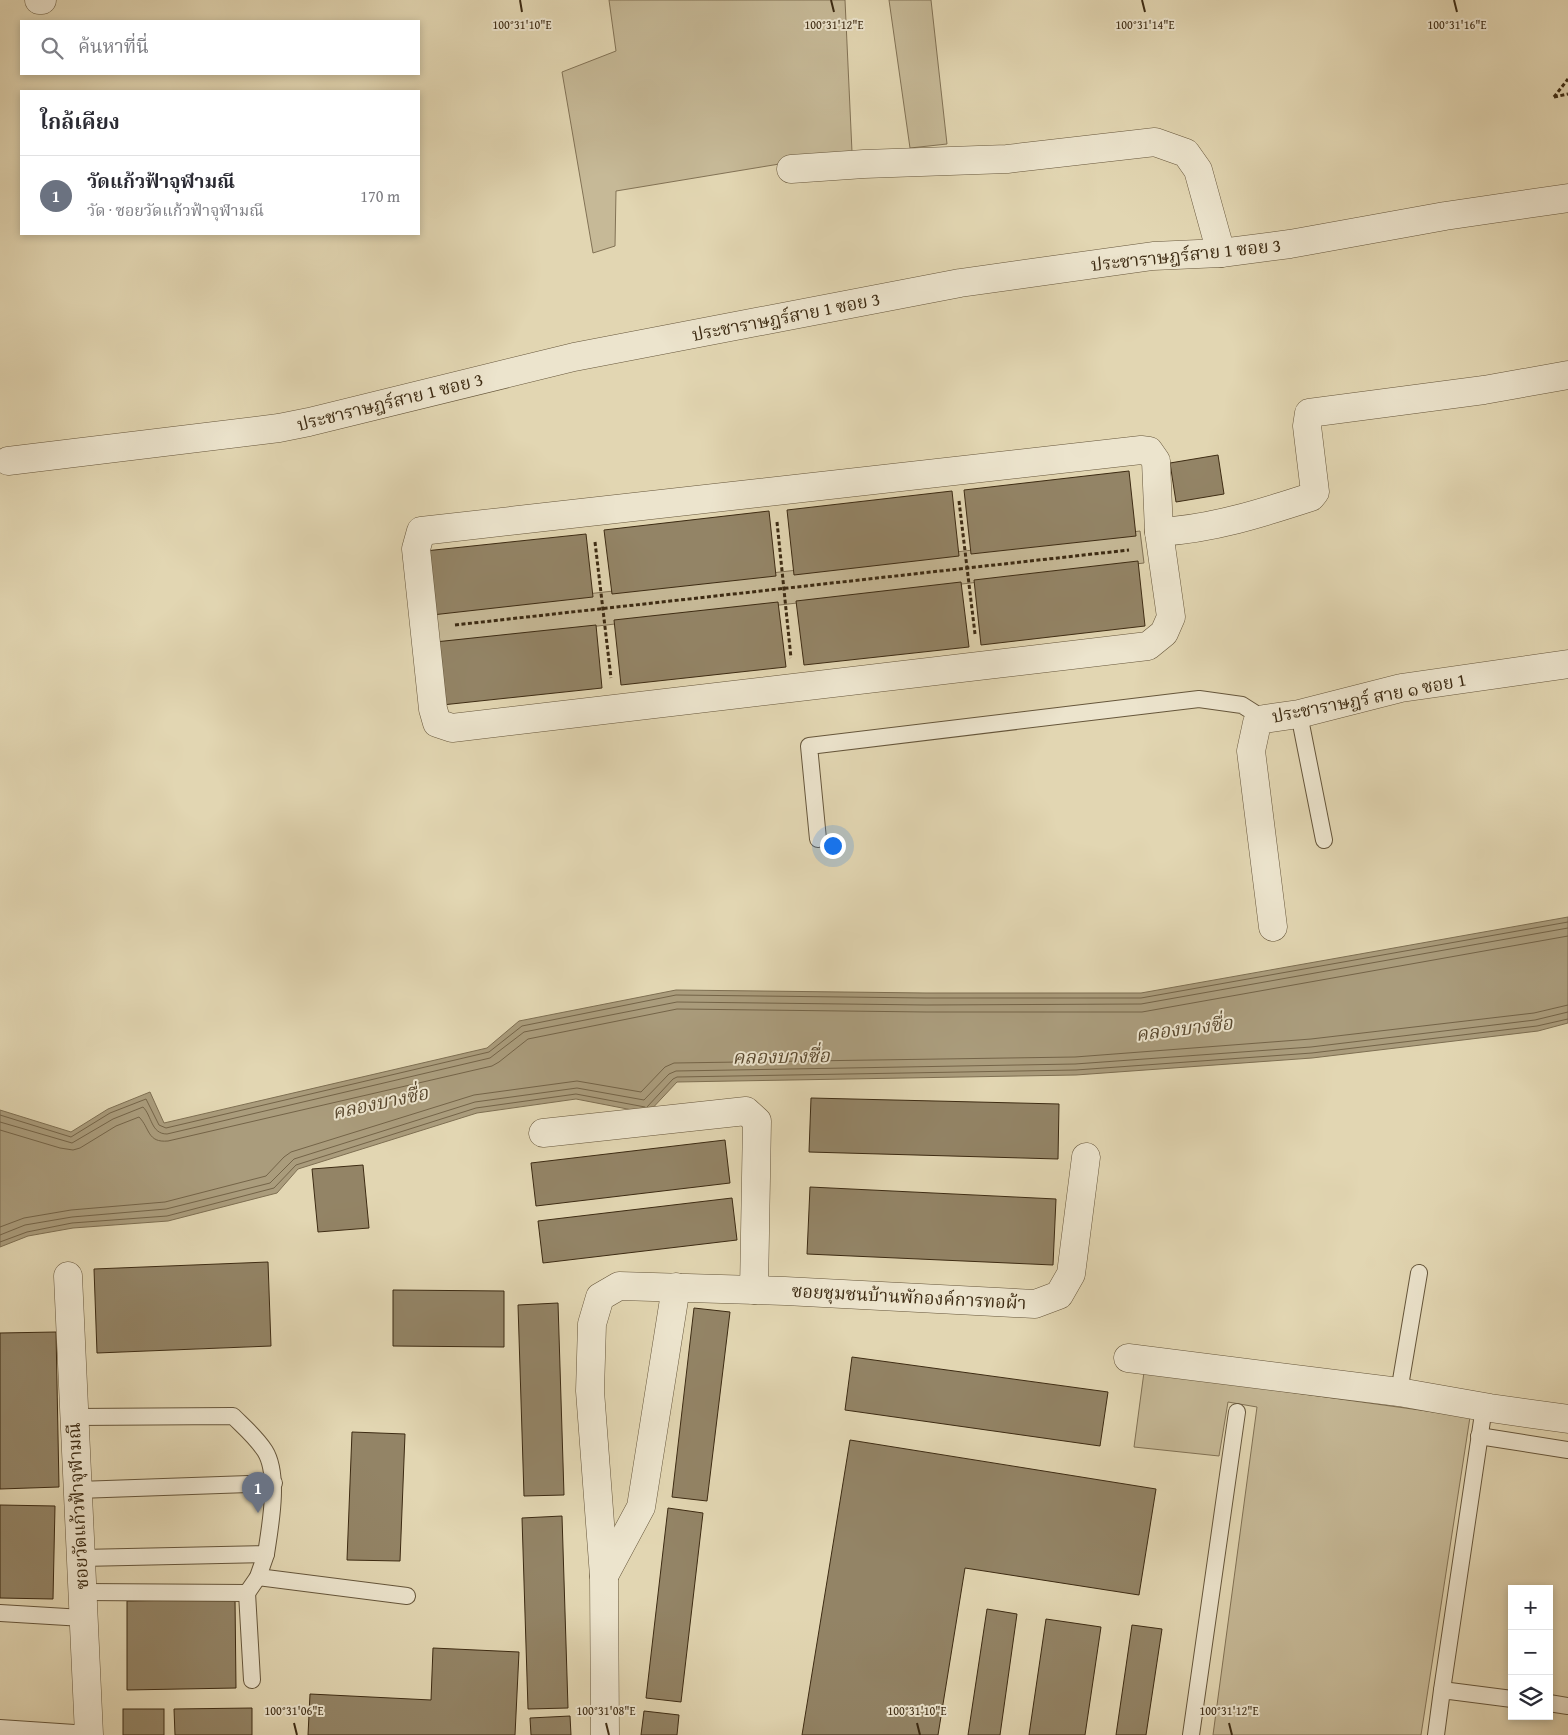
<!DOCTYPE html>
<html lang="th">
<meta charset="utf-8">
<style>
:root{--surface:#fff;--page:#f7f7f7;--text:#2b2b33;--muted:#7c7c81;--line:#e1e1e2;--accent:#8f2418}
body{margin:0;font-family:"Gentium Book Plus","Noto Serif Thai",serif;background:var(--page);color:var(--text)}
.controls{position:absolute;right:15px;bottom:15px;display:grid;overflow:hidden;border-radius:0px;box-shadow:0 2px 8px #0003}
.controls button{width:45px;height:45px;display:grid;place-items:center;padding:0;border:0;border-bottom:1px solid var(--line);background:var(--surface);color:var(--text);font:25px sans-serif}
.you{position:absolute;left:832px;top:845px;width:18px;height:18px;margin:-12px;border:4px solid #fff;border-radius:50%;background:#1a73e8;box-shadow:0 0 0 8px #1a73e833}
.badge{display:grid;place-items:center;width:32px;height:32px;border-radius:50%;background:var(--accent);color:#fff;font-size:16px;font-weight:700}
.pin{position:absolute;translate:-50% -41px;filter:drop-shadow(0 1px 2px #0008)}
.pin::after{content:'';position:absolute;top:26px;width:18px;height:15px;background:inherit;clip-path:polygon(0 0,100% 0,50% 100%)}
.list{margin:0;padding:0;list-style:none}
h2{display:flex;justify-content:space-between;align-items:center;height:65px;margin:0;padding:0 20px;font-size:21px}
h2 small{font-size:16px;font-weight:400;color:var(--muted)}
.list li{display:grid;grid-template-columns:32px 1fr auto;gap:15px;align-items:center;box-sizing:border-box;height:80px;padding:0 20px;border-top:1px solid var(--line)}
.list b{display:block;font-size:19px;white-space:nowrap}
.list p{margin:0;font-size:16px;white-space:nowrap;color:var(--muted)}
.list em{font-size:16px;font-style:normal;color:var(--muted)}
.icon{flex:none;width:28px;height:28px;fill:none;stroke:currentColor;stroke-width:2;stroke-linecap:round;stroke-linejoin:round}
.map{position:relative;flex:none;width:1568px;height:1735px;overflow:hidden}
.search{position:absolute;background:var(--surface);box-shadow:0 2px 8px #0003;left:20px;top:20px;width:400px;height:55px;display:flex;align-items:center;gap:12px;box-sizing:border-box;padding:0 18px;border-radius:0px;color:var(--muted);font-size:19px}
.panel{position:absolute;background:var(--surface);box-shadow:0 2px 8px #0003;left:20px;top:90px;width:400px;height:145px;border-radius:0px}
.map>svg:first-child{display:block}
.green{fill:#c6b997;stroke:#827255}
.water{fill:#aa9c7c;stroke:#7e6f52}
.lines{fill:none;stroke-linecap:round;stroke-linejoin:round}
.shore{stroke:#746448;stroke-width:1}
.building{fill:#938466;stroke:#3d2b13}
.lane-casing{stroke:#66563b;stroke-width:18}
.street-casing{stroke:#66563b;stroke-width:29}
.path{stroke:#3d2b13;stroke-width:3;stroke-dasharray:4 2.5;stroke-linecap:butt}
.lane{stroke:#ece4cd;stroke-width:16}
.street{stroke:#ece4cd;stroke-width:28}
.ticks{fill:none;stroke:#3d2b13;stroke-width:2}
.labels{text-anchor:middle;stroke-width:4;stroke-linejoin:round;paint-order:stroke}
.street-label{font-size:18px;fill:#3d2b13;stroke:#ece4cd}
.water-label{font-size:19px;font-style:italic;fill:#58472d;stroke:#ece4cd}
.ticks-label{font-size:12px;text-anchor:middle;fill:#3d2b13;stroke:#ece4cd;stroke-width:4;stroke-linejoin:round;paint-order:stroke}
</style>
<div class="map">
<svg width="1568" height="1735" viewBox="0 0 1568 1735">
<rect width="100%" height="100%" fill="#e2d6b2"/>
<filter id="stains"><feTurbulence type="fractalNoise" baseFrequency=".004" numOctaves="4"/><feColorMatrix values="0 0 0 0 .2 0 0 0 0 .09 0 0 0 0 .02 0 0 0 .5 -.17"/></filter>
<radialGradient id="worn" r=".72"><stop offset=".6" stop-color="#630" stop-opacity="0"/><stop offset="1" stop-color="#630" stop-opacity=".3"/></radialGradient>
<g class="green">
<polygon points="609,0 845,0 852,152 616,191 615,246 593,253 562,72 616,51"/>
<polygon points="889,0 931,0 947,144 910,148"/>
<polygon points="1140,531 1144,563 433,645 429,612"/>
<polygon points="1144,1372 1470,1417 1421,1735 1213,1735 1257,1407 1228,1402 1219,1456 1134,1447"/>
</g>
<polygon class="water" points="1568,917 1568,1023 1538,1031 1312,1058 1076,1075 677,1082 648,1113 576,1099 477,1113 298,1169 277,1193 168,1221 73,1228 28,1236 0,1247 0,1110 71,1132 108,1109 150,1092 164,1123 487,1048 519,1021 676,990 926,993 1141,993"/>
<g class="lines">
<g class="shore">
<polyline points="647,1107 673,1079 677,1077 1076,1070 1312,1053 1537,1026 1568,1019"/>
<polyline points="0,1115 71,1137 110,1113 146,1099 159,1125 166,1128 489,1052 522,1026 676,995 926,998 1141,998 1568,922"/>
<path d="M 0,1122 L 72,1143 L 113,1119 L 143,1107 C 152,1116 151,1134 167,1134 L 490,1058 L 524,1032 L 677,1002 L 926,1005 L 1141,1004 L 1568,928"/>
<path d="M 0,1130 L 60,1148 L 73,1150 L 80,1148 L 116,1126 L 139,1117 C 150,1128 147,1143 168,1141 L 492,1066 L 499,1062 L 528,1039 L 677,1009 L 926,1012 L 1142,1012 L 1568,936"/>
<polyline points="0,1227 24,1218 71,1210 165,1202 266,1176 284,1157 291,1152 474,1095 577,1081 641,1092 665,1067 674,1063 1075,1057 1311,1039 1534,1013 1568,1005"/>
<polyline points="0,1235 25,1225 72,1217 166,1209 270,1183 294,1159 475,1102 577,1088 644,1100 669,1074 676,1071 1075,1064 1311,1047 1535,1020 1568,1012"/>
<polyline points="0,1242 27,1232 72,1223 167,1216 274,1188 296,1165 476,1108 576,1094 645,1107"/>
</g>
</g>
<g class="building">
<polygon points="1218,455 1224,494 1176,502 1170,463"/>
<polygon points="1129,471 1136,536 971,554 964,490"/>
<polygon points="952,491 959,556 794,575 787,510"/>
<polygon points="769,511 776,576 612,594 604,530"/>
<polygon points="586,534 593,597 432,615 425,551"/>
<polygon points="1138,561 1145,626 981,645 974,580"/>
<polygon points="961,582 969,647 804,665 796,601"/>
<polygon points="778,602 786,667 621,685 614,620"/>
<polygon points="596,625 602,688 442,705 435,642"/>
<polygon points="811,1098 1059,1104 1058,1159 809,1152"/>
<polygon points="725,1140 730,1183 536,1206 531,1163"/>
<polygon points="363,1165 369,1228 318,1232 312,1169"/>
<polygon points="810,1187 1056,1199 1053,1265 807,1254"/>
<polygon points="732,1198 737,1240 543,1263 538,1221"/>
<polygon points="268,1262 271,1346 97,1353 94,1269"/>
<polygon points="393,1290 504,1291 504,1347 393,1346"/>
<polygon points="558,1303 564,1495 524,1496 518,1305"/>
<polygon points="694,1308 730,1312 707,1501 672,1497"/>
<polygon points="56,1332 59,1487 0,1489 0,1333"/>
<polygon points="852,1357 1108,1392 1100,1446 845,1410"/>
<polygon points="352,1432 405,1434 400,1561 347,1560"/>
<polygon points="850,1440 1156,1489 1139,1595 965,1568 938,1735 802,1735"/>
<polygon points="0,1505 55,1506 53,1599 0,1598"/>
<polygon points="668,1508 703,1513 681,1702 646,1698"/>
<polygon points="562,1516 568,1708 528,1709 522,1518"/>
<polygon points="235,1599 236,1688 127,1690 127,1601"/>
<polygon points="987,1609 1017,1614 1000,1735 968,1735"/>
<polygon points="1046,1619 1101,1627 1085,1735 1029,1735"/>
<polygon points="1132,1625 1162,1629 1146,1735 1116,1735"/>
<polygon points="433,1648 519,1652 515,1735 308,1735 310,1694 431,1700"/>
<polygon points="252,1708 252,1735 175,1735 174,1709"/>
<rect x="123" y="1709" width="41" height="26"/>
<polygon points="644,1711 679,1715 677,1735 641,1735"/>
<polygon points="570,1716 571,1735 531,1735 530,1718"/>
</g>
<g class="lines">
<defs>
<g id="lane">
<polyline points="1299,714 1324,840"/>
<polyline points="818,839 809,746 1199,699 1242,705 1264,719"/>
<polyline points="1399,1392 1419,1273"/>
<path d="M 74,1417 L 233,1416 C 244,1427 256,1437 265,1451 C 280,1475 270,1527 266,1554 L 81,1558"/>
<polyline points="1479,1436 1568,1450"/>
<polyline points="78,1490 274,1483"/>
<polyline points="258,1577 407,1596"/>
<polyline points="82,1592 247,1593 258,1577 266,1554"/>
<polyline points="247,1593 252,1680"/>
<polyline points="0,1613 83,1618"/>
<polyline points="1442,1690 1484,1407"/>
<polyline points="1549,1703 1568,1706"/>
<polyline points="0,1728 89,1734"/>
<polyline points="1191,1735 1237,1412"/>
<polyline points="1436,1735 1442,1690 1512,1699"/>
</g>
<g id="street">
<polyline points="39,0 42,0"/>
<polyline points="791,169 864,164 1007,159 1155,142 1186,153 1198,170 1221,253"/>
<polygon points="1141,450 1149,451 1156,461 1159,532 1171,617 1164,633 1148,646 452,728 437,723 433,709 416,549 421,531"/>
<polyline points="8,461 279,428 309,422 574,357 960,283 1153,256 1221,253 1290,244 1445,216 1568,198"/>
<path d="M 1159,532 C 1212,529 1262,513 1311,497 L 1315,492 L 1307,426 L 1309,413 L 1484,390 L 1568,375"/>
<polyline points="1273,927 1251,751 1257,723 1264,719 1299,714 1401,688 1568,664"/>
<polyline points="543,1133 746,1111 757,1121 754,1290"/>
<polyline points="68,1276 89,1735"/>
<polyline points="1128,1358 1399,1392 1490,1408 1568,1419"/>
<polyline points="604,1576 641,1507 676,1287"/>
<polyline points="605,1735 604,1576 590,1391 592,1324 600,1297 619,1286 785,1291 1035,1304 1059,1295 1071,1274 1086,1157"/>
</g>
</defs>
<use href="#lane" class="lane-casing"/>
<use href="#street" class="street-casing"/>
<g class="path">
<polyline points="1554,97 1568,79"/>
<polyline points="1554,97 1568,94"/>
<polyline points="959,501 975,634"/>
<polyline points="777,522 791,658"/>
<polyline points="595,542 611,678"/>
<polyline points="455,625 1129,550"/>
</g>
<use href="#lane" class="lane"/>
<use href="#street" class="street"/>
</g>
<path class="ticks" d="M 520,0 L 522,12M 831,0 L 834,12M 1142,0 L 1145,12M 1454,0 L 1457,12M 294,1723 L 297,1735M 606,1723 L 609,1735M 917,1723 L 920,1735M 1229,1723 L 1232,1735"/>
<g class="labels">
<g class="street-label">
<text transform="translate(1186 255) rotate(-6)" y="6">ประชาราษฎร์สาย 1 ซอย 3</text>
<text transform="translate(786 317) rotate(-11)" y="6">ประชาราษฎร์สาย 1 ซอย 3</text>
<text transform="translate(390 402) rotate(-14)" y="6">ประชาราษฎร์สาย 1 ซอย 3</text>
<text transform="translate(1369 698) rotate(-11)" y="6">ประชาราษฎร์ สาย ๑ ซอย 1</text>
<text transform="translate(909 1297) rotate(3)" y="6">ซอยชุมชนบ้านพักองค์การทอผ้า</text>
<text transform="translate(78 1506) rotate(-93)" y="6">ซอยวัดแก้วฟ้าจุฬามณี</text>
</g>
<g class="water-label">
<text transform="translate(1184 1028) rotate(-7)" y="7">คลองบางซื่อ</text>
<text transform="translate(781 1056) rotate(-1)" y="7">คลองบางซื่อ</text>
<text transform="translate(380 1102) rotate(-12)" y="7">คลองบางซื่อ</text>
</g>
</g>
<g class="ticks-label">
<text x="522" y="29">100°31'10"E</text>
<text x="834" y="29">100°31'12"E</text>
<text x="1145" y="29">100°31'14"E</text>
<text x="1457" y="29">100°31'16"E</text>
<text x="294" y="1715">100°31'06"E</text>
<text x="606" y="1715">100°31'08"E</text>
<text x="917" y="1715">100°31'10"E</text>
<text x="1229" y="1715">100°31'12"E</text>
</g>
<rect width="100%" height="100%" filter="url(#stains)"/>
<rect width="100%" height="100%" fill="url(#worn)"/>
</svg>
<div class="controls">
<button>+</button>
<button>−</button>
<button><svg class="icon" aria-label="layers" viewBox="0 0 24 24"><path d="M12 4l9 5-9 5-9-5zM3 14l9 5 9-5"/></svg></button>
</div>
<div class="you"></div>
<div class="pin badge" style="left:258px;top:1513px;background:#6b7280">1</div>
<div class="search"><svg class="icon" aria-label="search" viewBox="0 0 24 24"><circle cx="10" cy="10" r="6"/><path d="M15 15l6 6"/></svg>ค้นหาที่นี่</div>
<section class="panel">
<h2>ใกล้เคียง<small></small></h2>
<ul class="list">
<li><span class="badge" style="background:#6b7280">1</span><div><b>วัดแก้วฟ้าจุฬามณี</b><p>วัด · ซอยวัดแก้วฟ้าจุฬามณี</p></div><em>170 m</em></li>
</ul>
</section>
</div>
